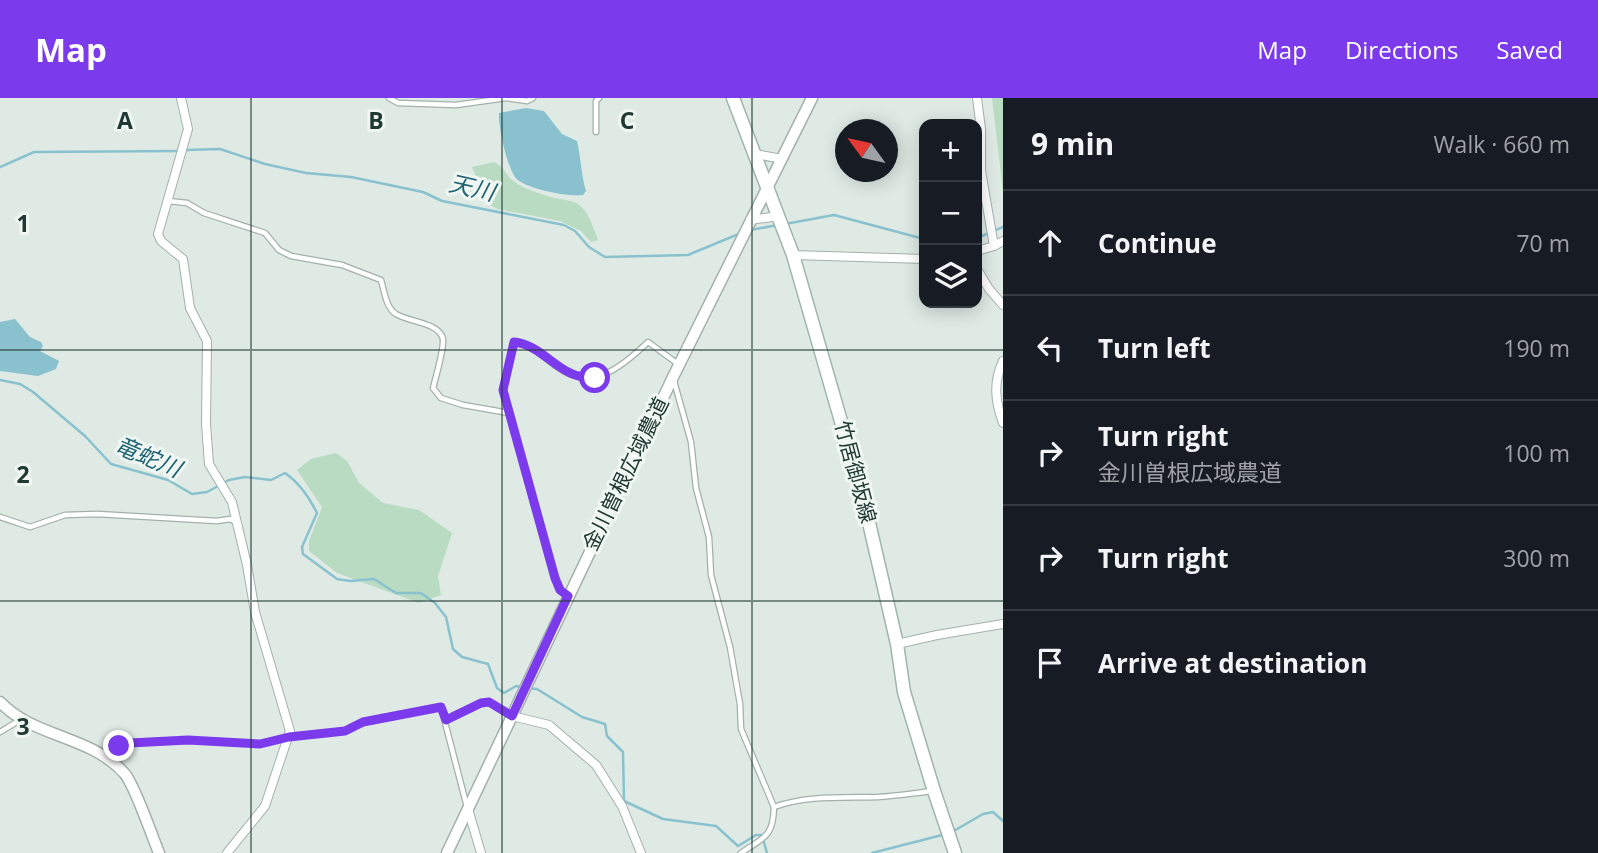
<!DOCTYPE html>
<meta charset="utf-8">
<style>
:root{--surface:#171b24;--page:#242831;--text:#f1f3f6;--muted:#9ea1a6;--line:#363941;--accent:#7c3aed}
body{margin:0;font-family:"Open Sans","Noto Sans JP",sans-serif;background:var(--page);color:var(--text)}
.controls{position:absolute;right:21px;top:21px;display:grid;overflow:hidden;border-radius:14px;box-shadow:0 4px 18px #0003}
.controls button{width:63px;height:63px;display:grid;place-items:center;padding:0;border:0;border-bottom:2px solid var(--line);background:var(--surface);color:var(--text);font:35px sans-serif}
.compass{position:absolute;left:835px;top:21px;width:63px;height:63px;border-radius:50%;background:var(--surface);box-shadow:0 4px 18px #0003;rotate:303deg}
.stop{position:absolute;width:21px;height:21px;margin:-16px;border:5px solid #7c3aed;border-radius:50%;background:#fff}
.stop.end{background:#7c3aed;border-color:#fff;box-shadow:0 2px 7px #0008}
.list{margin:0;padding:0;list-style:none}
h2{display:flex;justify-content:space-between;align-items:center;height:91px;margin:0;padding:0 28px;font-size:30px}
h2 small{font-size:23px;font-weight:400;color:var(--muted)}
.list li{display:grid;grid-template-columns:46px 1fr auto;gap:21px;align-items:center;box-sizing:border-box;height:105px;padding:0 28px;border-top:2px solid var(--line)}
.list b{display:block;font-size:26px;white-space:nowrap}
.list p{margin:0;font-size:23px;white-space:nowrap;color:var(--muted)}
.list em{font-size:23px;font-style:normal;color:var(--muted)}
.icon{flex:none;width:38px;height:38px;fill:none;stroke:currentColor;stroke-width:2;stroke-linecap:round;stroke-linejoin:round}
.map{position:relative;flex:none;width:1003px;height:755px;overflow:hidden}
header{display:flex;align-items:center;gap:42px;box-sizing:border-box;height:98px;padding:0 35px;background:var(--accent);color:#fff}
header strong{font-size:33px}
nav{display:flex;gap:38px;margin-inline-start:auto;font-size:24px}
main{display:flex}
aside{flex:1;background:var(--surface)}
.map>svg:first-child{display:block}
.green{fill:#b9dbc2}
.water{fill:#89c2ce}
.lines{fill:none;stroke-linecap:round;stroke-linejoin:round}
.stream{stroke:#89c2ce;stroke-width:2.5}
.service-casing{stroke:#a2b1ac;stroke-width:7}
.minor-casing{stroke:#a2b1ac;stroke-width:10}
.tertiary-casing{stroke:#a2b1ac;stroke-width:13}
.secondary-casing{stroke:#9fb5ad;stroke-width:15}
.service{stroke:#fff;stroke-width:4.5}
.minor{stroke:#fff;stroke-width:8}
.tertiary{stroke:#fff;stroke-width:10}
.secondary{stroke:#fff;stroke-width:12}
.route{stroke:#7c3aed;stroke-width:9}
.grid{fill:none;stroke:#213933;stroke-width:2;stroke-opacity:0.55}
.labels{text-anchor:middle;stroke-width:6;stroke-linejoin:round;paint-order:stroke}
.street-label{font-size:21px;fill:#213933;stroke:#f0f7f3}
.water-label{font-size:23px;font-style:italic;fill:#1e6373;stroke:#f0f7f3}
.grid-label{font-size:23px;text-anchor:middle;font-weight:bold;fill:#213933;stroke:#f0f7f3;stroke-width:6;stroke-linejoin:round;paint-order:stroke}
</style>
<header>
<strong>Map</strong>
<nav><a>Map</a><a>Directions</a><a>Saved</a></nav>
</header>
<main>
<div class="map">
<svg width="1003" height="755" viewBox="0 0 1003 755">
<rect width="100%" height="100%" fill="#dfeae5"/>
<g class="green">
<polygon points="992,0 1003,0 1003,94"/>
<path d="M 494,64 C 503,69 503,71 509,79 C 513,84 526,91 533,93 C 574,110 581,90 598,142 L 591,144 L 581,133 L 560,123 L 497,111 L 488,106 L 472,69 Z"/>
<polygon points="336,355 347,363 359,385 383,405 419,412 452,435 438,478 441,497 419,505 337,475 309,453 309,443 322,409 297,372 311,361"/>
</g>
<g class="water">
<path d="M 526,10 L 544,13 L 562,36 L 577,43 C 581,60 581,76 586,93 L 583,97 C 568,99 524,91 515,79 C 507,68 498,28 499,15 Z"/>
<polygon points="15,221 30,239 41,244 43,248 40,253 59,263 56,271 38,278 0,273 0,224"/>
</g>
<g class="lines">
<g class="stream">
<polyline points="186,52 220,51 265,66 306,75 351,79 423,94 442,103 564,127 575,133 589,149 605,159 688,157 741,135"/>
<polyline points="0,69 34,54 179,53"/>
<polyline points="785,126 834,117 924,141"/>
<polyline points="750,132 778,127"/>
<polyline points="977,140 1003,129"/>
<path d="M 0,282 L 20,286 L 33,294 L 85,338 L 111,366 L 168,382 L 192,396 L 207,394 L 229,382 L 245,379 L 271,382 L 285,375 C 300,385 309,399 317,415 L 302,449 L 303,456 L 337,481 L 350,483 L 374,481 L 396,495 L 421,495 L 435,505 L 446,519 L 453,551 L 462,559 L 488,566 L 497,590 L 504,595 L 516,588 L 521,589"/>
<polyline points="527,590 537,591 582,619 605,626 607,638 623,654 624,703 663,721 716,728 738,748 756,737 762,737 767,755"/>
<polyline points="952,734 983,716 993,714 1003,723"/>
<polyline points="872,755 946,736"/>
</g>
<defs>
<g id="service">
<polyline points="389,0 398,5 456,7 506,0 527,3 533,0"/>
<polyline points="596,34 596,3 599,0"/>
<path d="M 168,103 L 187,105 L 204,115 L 265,135 L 279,152 L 291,158 L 342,167 L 381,182 C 384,192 386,210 396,216 C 408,224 439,224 443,241 C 444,252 436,278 433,290 L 441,300 L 463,307 L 509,315 L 555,480 L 560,492 L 567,497"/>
<polyline points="674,283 691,344 696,390 709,439 711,477 730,549 740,606 741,631 774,709"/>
<path d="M 509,315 L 503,292 L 514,244 C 532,246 543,259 557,269 C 592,295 623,268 648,244 L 678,266"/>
<polyline points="0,419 30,429 65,417 97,416 217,423 230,421 236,424"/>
<polyline points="446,622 481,605 489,604 511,617"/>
<polyline points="0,634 20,622"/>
<polyline points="105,656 130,645 188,642 259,646 289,639 345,633 363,624 441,609 467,709"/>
<path d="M 741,755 C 764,739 773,740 774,709 C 807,697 843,700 878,699 C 896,698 915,695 933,693"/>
</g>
<g id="minor">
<polyline points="181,0 188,31 158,136 161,143 183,161 190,210 207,243 206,326 209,366 232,404 247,467 255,514 290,633 265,708 227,755"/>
<polyline points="977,0 981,31 981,73 994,148"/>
<polyline points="755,56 782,61"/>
<polyline points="750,122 779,118"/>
<polyline points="977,153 994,148 1003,143"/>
<polyline points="793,157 924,161"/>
<polyline points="977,171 989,191 1003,207"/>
<path d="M 1003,263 C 993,284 995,303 1003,325"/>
<polyline points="897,546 937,537 1003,526"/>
<polyline points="512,618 549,627 596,667 622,708 641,755"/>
<polyline points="468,711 481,755"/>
</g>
<g id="tertiary">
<path d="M 0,604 C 34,640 91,637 125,676 C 135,688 152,738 159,755"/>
<polyline points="447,755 673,279 812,0"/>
</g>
<polyline id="secondary" points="733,0 793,157 864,403 897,546 904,594 934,693 955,755"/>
</defs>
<use href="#service" class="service-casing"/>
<use href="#minor" class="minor-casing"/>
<use href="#tertiary" class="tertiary-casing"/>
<use href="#secondary" class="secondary-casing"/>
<use href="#service" class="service"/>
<use href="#minor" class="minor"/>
<use href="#tertiary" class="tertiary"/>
<use href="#secondary" class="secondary"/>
</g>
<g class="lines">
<path class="route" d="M 119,648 L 130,645 L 188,642 L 260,646 L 289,639 L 345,633 L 363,624 L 441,609 L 446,622 L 481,605 L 489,604 L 512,618 L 568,498 L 560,492 L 555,480 L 503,292 L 514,244 C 545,247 559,282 595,280"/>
</g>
<path class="grid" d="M 251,0 L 251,755M 502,0 L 502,755M 752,0 L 752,755M 0,252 L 1003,252M 0,503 L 1003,503"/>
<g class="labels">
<g class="street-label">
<text transform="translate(855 374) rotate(75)" y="7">竹居御坂線</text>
<text transform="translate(626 376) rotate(-64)" y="7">金川曽根広域農道</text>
</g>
<g class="water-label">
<text transform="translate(472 90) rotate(13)" y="8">天川</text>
<text transform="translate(148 359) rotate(23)" y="8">竜蛇川</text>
</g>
</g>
<g class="grid-label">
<text x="125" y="31">A</text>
<text x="376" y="31">B</text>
<text x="627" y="31">C</text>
<text x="23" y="134">1</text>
<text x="23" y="385">2</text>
<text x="23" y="637">3</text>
</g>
</svg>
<div class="controls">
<button>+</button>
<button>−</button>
<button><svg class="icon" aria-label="layers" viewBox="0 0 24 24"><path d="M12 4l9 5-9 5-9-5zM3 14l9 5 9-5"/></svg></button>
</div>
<svg class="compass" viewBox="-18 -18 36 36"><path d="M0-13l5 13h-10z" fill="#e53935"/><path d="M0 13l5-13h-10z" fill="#9ea1a6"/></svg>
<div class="stop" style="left:595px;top:280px"></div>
<div class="stop end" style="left:119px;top:648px"></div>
</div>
<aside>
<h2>9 min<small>Walk · 660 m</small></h2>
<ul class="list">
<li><svg class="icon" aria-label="ahead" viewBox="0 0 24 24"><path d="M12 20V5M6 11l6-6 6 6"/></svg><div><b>Continue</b></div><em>70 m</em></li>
<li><svg class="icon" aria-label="left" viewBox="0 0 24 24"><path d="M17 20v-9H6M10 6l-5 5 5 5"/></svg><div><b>Turn left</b></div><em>190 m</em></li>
<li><svg class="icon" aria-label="right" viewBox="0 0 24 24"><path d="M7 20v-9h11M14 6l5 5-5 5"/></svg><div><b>Turn right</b><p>金川曽根広域農道</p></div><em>100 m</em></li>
<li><svg class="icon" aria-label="right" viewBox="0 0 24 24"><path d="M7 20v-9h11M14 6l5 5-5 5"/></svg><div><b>Turn right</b></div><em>300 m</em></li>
<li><svg class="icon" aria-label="arrive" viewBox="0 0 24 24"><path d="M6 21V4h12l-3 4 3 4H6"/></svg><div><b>Arrive at destination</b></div></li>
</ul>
</aside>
</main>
